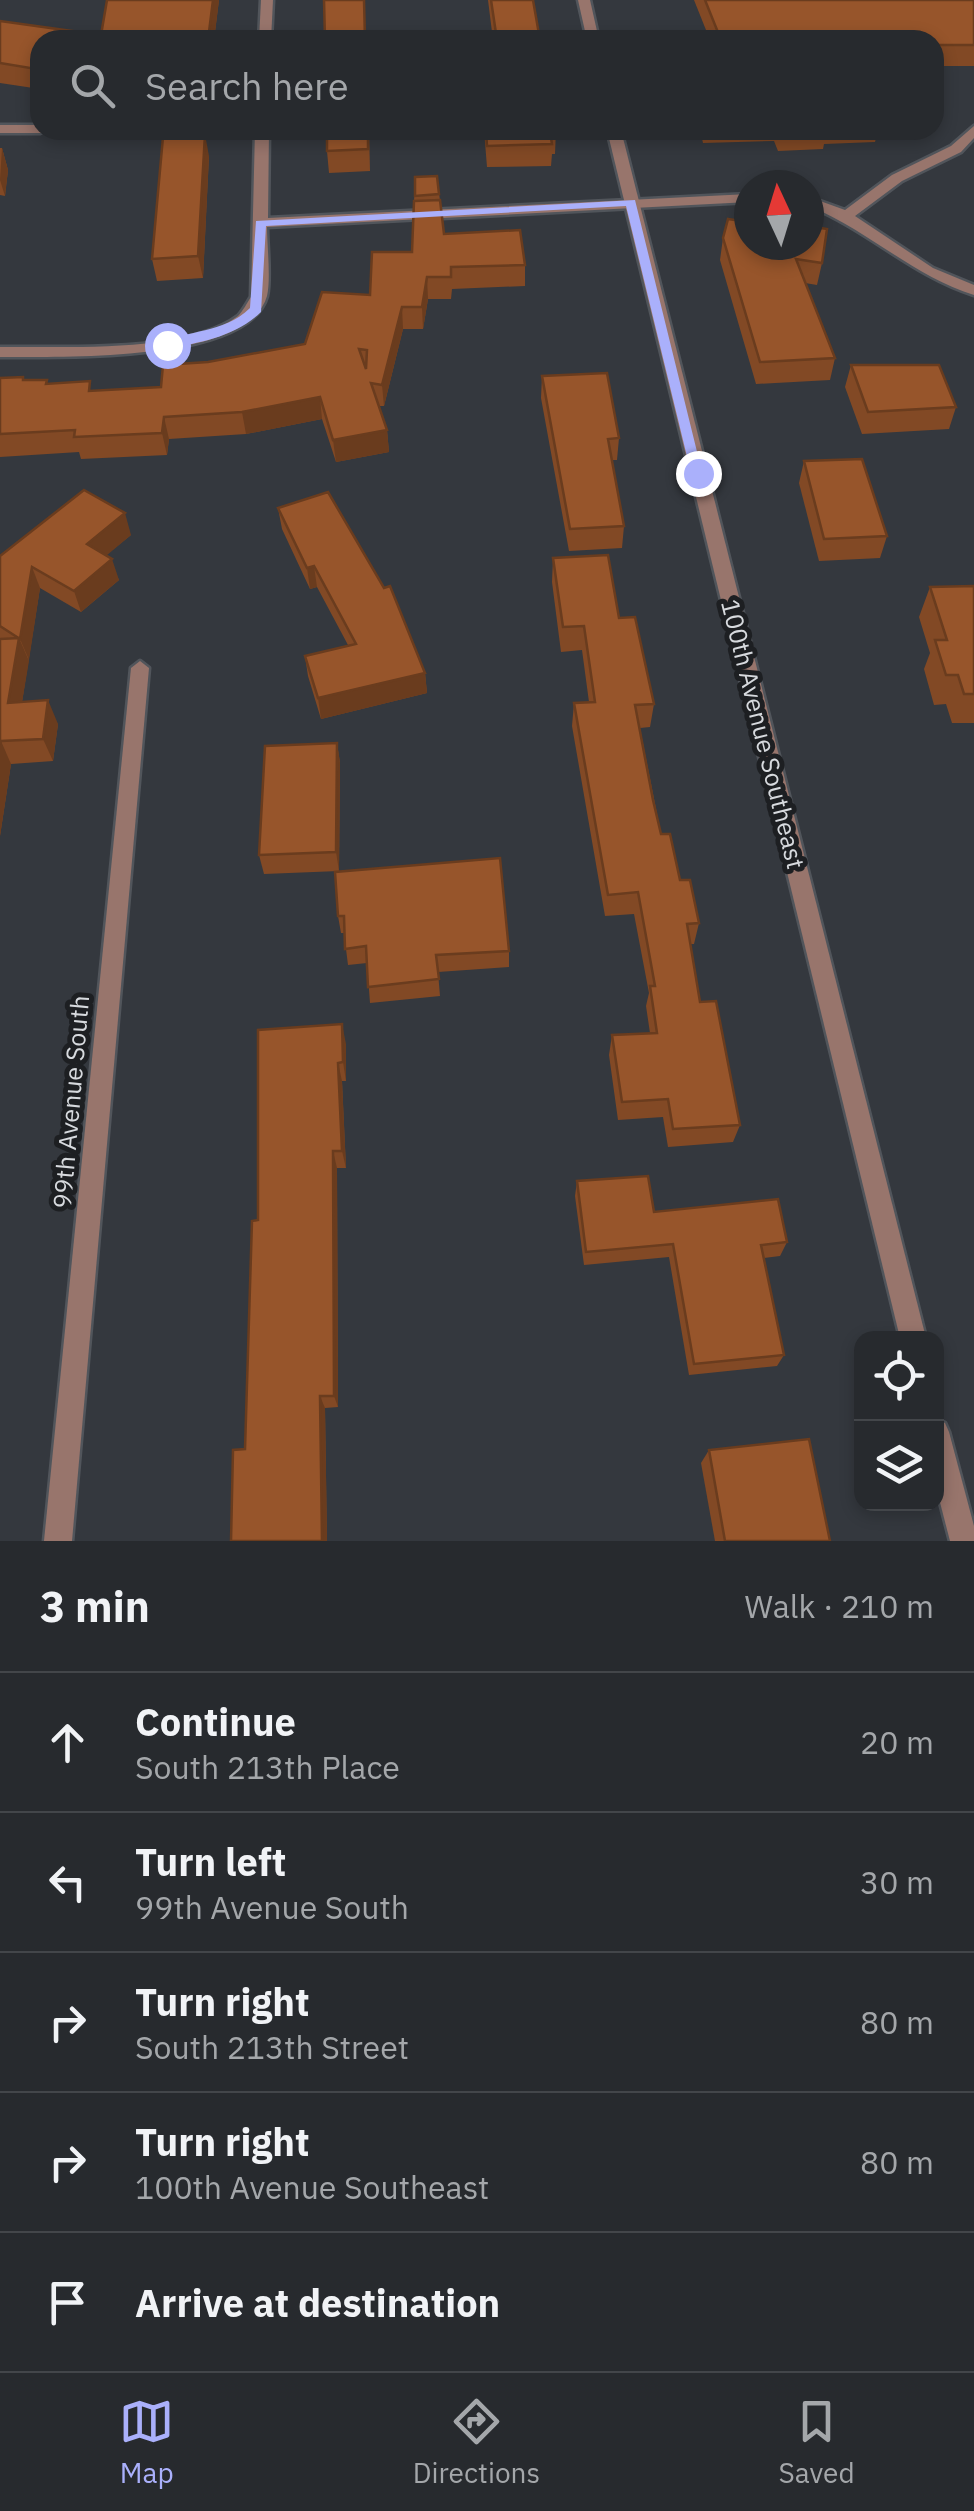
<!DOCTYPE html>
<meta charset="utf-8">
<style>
:root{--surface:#272a2e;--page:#2f3236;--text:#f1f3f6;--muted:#a4a7aa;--line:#43464a;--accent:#aab0fb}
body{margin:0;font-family:"IBM Plex Sans",sans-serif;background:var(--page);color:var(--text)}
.controls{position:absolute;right:30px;bottom:30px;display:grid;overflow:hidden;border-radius:20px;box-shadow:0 5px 15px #0003}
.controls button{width:90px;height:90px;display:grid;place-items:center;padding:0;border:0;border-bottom:2px solid var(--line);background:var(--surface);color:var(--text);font:50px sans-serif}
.compass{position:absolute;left:734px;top:170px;width:90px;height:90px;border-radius:50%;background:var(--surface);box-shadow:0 5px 15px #0003;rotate:356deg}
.stop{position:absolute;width:30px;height:30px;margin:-22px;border:8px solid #aab0fb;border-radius:50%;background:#fff}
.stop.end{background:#aab0fb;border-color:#fff;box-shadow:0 2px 10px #0008}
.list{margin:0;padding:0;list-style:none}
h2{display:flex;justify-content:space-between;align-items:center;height:130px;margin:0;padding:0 40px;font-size:42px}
h2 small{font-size:32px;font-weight:400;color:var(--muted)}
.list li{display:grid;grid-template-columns:65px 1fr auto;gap:30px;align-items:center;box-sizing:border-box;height:140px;padding:0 40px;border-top:2px solid var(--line)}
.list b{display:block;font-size:38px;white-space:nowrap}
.list p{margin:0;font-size:32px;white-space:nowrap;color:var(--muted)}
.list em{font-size:32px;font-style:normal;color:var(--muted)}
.icon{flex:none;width:55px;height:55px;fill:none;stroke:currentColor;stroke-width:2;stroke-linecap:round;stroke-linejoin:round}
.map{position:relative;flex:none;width:974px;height:1541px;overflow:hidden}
.search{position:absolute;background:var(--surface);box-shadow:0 5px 15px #0003;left:30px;right:30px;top:30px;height:110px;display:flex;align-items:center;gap:25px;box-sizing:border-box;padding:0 35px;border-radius:30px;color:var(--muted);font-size:38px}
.sheet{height:830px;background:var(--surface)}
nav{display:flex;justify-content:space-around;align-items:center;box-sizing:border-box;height:140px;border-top:2px solid var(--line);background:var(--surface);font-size:28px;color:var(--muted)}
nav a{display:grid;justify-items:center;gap:5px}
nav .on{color:var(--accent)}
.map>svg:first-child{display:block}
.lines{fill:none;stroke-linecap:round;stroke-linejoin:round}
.minor-casing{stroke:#51555b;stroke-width:5}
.tertiary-casing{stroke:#51555b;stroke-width:5}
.minor{fill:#98756c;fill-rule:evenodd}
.tertiary{fill:#98756c;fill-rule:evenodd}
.wall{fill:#824925}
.shaded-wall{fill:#6a3c1e}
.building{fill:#97552b;stroke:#6a3c1e;stroke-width:2.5;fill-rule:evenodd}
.route{fill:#aab0fb}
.labels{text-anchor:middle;stroke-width:10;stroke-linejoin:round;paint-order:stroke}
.street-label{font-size:25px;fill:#d7dade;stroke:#1d1f22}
</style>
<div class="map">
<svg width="974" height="1541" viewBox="0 0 974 1541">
<rect width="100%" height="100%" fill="#34383e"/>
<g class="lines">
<defs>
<g id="minor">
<polygon points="261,0 273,0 271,40 259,40"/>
<polygon points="0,125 40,125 40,130 46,130 40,133 0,133"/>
<path d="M 974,126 L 974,138 L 961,152 L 902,181 L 855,216 L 933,268 L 974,285 L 974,295 C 913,276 868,230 809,206 L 809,197 L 845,210 L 892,175 L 951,146 Z"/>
<path d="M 255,130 L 269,130 L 268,218 L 749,194 L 749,202 L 267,227 C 267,246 271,279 267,296 C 248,364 57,356 0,357 L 0,347 C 62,346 188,354 238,316 C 243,311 247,303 251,297 Z"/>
<polygon points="140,661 149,668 72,1541 44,1541 131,668"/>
</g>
<g id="tertiary">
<polygon points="578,0 590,0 599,40 587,40"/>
<polygon points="607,130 621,130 926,1338 900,1338"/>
<polygon points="936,1419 945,1423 949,1432 974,1526 974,1541 950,1541 936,1487"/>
</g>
</defs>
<use href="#minor" class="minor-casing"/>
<use href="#tertiary" class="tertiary-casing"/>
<use href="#minor" class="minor"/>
<use href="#tertiary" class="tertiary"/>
</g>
<g class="wall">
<polygon points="219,0 214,40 40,40 40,89 0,83 0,21 101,35"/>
<polygon points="488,0 533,0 540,40 493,40"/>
<polygon points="694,0 974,0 974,66 934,66 934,40 710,40"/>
<polygon points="369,130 370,171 329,173 327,151"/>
<polygon points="484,130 556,130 555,154 552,154 551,166 487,167"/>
<polygon points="700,130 878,130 875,142 824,144 823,149 778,151 774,141 703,143"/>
<polygon points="0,148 2,148 8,170 5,196 0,195"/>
<polygon points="209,156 203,278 157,281 152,259"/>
<polygon points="437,176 444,234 525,265 525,286 452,289 451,299 428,299 423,329 403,329 384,406 379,406 387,430 389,452 336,462 322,419 246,434 169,439 167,455 81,459 79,452 0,457 0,378 23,377 24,380 93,391 161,387 208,362 305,344 370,295 412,252 415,177"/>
<polygon points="723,238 822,263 817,285 805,283 835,358 830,380 756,384 720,260"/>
<polygon points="851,365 956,407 949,429 862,434 845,387"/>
<polygon points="542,376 619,438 617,460 612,460 624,526 622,548 569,551 541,398"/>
<polygon points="804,461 887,536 880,558 819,561 799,483"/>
<polygon points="278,508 425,673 427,693 321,719 308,676 305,656 348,645 317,587 310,589 282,529"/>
<polygon points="131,535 106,555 119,580 81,612 40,588 22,702 58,724 53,761 11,764 0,836 0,556"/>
<polygon points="553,558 619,618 654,704 650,727 640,728 661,834 699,923 694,944 690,944 700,1002 740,1125 733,1142 668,1147 663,1117 618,1120 609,1055 612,1035 650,1033 646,1006 649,993 634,914 605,916 572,726 574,703 589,702 582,650 561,652 552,582"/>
<polygon points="974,586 974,723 952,723 946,704 934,705 924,669 930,653 919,617 930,587"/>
<polygon points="337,743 340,763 339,871 264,874 259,855"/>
<polygon points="335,872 509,951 509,967 438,972 440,996 370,1003 367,963 348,965 344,933 341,933 338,916"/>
<polygon points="346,1044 346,1081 342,1081 346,1168 337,1168 338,1407 325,1408 327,1541 231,1541 245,1449 258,1220"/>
<polygon points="577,1181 654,1212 787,1242 780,1256 764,1258 784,1355 777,1366 689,1375 669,1257 584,1265 575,1196"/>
<polygon points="709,1450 830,1541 715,1541 701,1463"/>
</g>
<g class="shaded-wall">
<polygon points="213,0 219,0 214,40 208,40"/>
<polygon points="40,65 40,84 36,69"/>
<polygon points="205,134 209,156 203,278 198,256"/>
<polygon points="2,148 8,170 5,196 0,180"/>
<polygon points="427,277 428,299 423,329 422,307"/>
<polygon points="402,307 403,329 384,406 382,385"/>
<polygon points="320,397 322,419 246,434 242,412"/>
<polygon points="164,417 169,439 167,455 162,433"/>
<polygon points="387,430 389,452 336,462 333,440"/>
<polygon points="125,513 131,535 94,566 87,544"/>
<polygon points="112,559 119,580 81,612 74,591"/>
<polygon points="314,566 317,587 310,589 307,568"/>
<polygon points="32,567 40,588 29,660 20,639"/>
<polygon points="19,638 29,661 18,726 8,703"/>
<polygon points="425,673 427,693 321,719 318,698"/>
<polygon points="48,700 58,724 53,761 43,739"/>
<polygon points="1,741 11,764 0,836 0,744"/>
<polygon points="337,743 340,763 339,871 336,852"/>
<polygon points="342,1024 346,1044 346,1081 343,1062"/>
<polygon points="338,1063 342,1081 346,1168 342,1151"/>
<polygon points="333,1151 337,1168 338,1407 334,1396"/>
<polygon points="320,1396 325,1408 327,1541 322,1541"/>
</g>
<g class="building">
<polygon points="107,0 213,0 208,40 40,40 40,65 36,69 0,63 0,21 101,35"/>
<polygon points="324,0 364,0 365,40 325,40"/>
<polygon points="491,0 533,0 540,40 497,40"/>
<polygon points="705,0 974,0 974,45 934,45 934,40 721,40"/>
<polygon points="327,130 368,130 368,149 327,151"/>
<polygon points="486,130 556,130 556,132 550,132 552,144 487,146"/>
<polygon points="205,134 198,256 152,259 163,137"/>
<polygon points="437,176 439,194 415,196 415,177"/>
<path d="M 440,200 L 444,234 L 520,230 L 525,265 L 451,267 L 451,277 L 427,277 L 422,307 L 402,307 L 382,385 L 371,383 L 387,430 L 333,440 L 320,397 L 242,412 L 164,417 L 162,433 L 74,437 L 75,430 L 0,434 L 0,378 L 23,377 L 23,380 L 47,380 L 46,384 L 90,381 L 89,391 L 161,387 L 163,365 L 208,362 L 305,344 L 322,292 L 370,295 L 372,252 L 412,252 L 414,201 ZM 359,349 L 367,350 L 366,369 Z"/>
<polygon points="728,219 749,222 749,245 809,245 809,226 827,229 822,263 796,259 835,358 760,362 723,238"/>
<polygon points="851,365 939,365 956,407 868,412"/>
<polygon points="607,373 619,438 608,439 624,526 570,529 542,376"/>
<polygon points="862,459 887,536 824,539 804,461"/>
<polygon points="84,490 125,513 87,544 112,559 74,591 32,567 20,639 0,626 0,556"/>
<polygon points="328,492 384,588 390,586 425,673 318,698 305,656 356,644 314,566 307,568 278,508"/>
<polygon points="608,555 619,618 635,617 654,704 635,705 653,800 661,834 670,834 680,880 690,880 699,923 687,924 700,1002 716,1001 740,1125 673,1129 668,1099 622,1102 612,1035 657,1033 650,986 655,986 638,892 608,895 574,703 595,702 584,626 563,627 553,558"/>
<polygon points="974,586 974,694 964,694 958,675 946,675 935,640 947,640 930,587"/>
<polygon points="19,638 8,703 48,700 43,739 1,741 0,744 0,639"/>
<polygon points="337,743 336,852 259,855 265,746"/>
<polygon points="500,858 509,951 436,955 439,979 368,987 366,946 345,949 344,916 338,916 335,872"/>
<polygon points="342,1024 343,1062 338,1063 342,1151 333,1151 334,1396 320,1396 322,1541 231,1541 233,1450 245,1449 252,1221 258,1220 258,1030"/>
<polygon points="648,1176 654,1212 778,1199 787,1242 761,1245 784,1355 694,1364 673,1244 586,1252 577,1181"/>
<polygon points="809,1439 830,1541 725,1541 709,1450"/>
</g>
<path class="route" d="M 635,200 L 703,476 L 691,473 L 626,206 L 266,226 L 261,312 C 235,337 201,342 167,349 L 161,345 C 188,328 222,335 250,308 L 256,221 Z"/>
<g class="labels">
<g class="street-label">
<text transform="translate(763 734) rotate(76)" y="9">100th Avenue Southeast</text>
<text transform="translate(71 1102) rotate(-85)" y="9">99th Avenue South</text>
</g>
</g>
</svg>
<div class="controls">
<button><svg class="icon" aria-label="locate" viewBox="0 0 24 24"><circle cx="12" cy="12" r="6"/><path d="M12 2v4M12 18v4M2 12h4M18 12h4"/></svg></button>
<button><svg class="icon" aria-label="layers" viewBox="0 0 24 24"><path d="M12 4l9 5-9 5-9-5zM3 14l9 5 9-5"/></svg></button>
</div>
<svg class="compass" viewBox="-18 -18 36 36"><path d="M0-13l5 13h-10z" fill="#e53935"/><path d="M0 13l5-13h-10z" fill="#a4a7aa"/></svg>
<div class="stop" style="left:167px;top:345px"></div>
<div class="stop end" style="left:698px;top:473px"></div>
<div class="search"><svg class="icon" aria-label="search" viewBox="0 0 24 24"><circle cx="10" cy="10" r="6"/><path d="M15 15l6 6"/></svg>Search here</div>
</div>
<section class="sheet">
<h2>3 min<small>Walk · 210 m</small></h2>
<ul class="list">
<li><svg class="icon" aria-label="ahead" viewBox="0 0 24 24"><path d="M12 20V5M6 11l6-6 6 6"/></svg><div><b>Continue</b><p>South 213th Place</p></div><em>20 m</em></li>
<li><svg class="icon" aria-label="left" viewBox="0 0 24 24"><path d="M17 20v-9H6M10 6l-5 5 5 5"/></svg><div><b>Turn left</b><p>99th Avenue South</p></div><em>30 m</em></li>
<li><svg class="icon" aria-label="right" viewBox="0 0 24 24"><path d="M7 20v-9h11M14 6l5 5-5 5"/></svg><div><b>Turn right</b><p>South 213th Street</p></div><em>80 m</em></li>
<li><svg class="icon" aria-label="right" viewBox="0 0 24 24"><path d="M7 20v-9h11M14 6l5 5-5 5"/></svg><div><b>Turn right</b><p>100th Avenue Southeast</p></div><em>80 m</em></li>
<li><svg class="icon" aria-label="arrive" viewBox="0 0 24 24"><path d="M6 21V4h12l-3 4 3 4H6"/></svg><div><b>Arrive at destination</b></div></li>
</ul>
</section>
<nav>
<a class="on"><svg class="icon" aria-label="map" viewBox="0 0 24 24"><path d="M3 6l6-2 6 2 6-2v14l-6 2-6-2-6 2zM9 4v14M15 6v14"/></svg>Map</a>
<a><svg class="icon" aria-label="directions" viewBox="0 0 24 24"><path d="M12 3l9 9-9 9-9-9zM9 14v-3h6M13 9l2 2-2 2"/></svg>Directions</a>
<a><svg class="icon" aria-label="saved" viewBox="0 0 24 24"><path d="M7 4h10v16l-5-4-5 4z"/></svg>Saved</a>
</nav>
